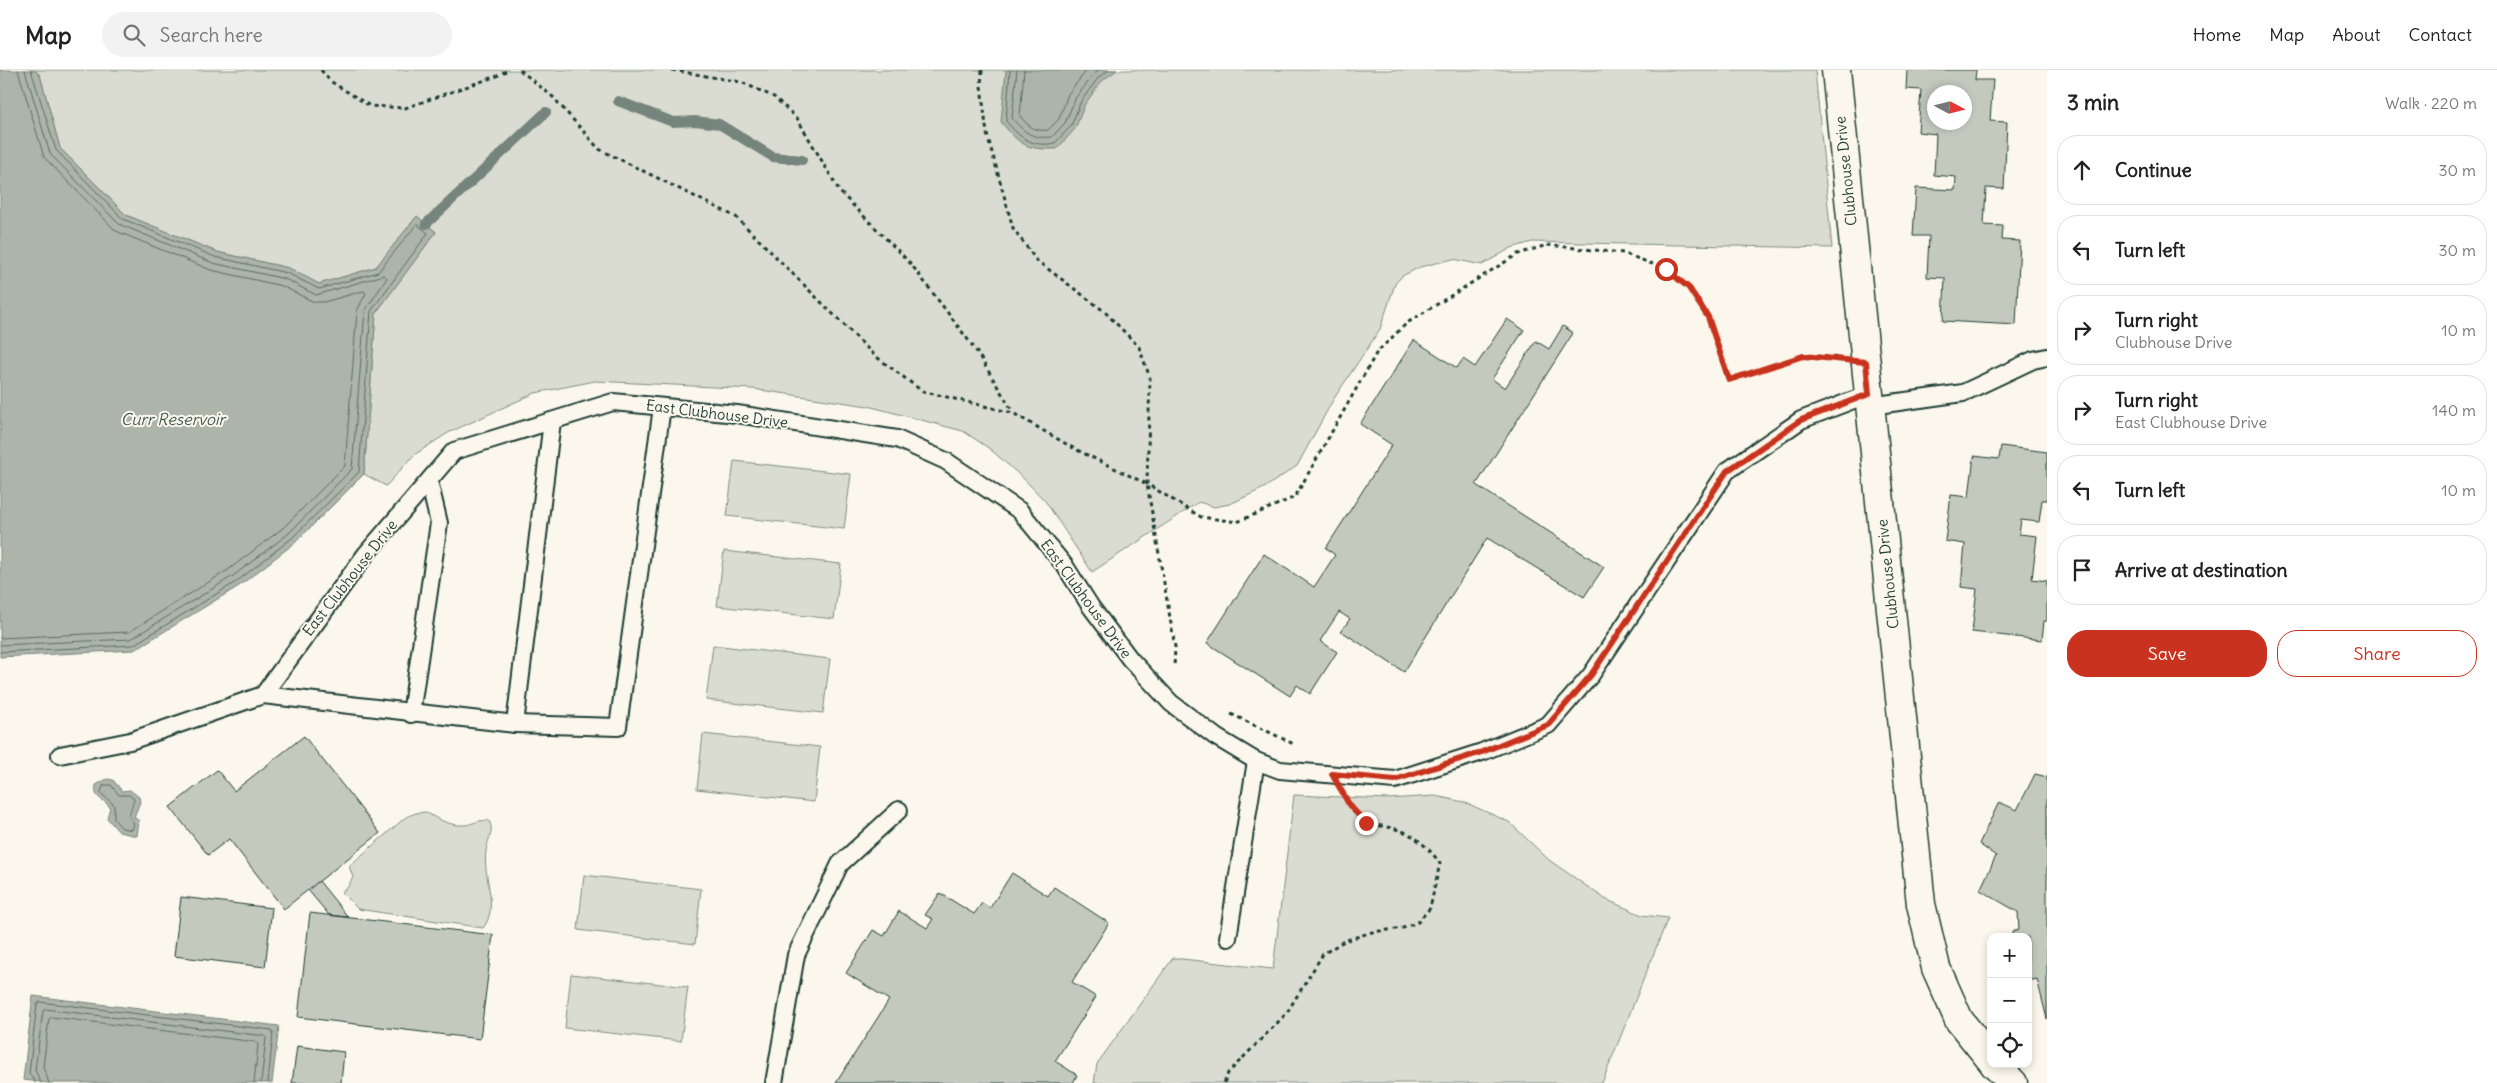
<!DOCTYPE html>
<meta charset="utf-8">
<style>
:root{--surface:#fff;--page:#f2f2f2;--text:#222;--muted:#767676;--line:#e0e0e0;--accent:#c8321e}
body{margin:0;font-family:Delius,sans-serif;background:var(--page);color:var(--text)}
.controls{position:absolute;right:15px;bottom:15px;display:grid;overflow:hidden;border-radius:10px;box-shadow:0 2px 8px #0003}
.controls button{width:45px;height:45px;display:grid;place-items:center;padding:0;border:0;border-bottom:1px solid var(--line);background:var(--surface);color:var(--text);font:25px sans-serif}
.compass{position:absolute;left:1927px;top:15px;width:45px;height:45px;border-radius:50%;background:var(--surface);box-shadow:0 2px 8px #0003;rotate:97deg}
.stop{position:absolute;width:15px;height:15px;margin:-11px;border:4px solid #c8321e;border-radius:50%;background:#fff}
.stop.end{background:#c8321e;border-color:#fff;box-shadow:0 1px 5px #0008}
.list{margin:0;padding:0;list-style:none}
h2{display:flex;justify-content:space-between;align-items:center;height:65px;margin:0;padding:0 20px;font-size:21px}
h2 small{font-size:16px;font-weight:400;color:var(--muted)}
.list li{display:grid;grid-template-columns:32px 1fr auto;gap:15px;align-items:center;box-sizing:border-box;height:70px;margin:0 10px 10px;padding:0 10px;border:1px solid var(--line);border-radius:20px}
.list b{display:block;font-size:19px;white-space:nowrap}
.list p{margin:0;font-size:16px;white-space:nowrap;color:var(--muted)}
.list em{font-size:16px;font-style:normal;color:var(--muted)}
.actions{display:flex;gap:10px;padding:15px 20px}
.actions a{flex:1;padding:11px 0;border:1px solid var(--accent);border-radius:20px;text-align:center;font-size:18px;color:var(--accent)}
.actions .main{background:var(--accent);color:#fff}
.icon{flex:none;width:28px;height:28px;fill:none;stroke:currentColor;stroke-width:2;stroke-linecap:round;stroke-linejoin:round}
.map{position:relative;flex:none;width:2047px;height:1013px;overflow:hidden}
header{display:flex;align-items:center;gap:30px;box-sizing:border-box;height:70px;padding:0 25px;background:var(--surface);border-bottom:1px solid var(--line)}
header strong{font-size:24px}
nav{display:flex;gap:28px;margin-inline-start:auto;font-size:18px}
.search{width:350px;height:45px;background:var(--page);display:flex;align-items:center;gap:12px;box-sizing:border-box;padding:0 18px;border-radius:28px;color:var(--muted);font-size:19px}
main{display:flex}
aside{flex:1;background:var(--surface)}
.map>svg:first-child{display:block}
.green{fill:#dbdcd1;stroke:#7d8c82}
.water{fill:#adb4aa;stroke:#74847b}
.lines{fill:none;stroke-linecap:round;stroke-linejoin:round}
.shore{stroke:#586d63;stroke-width:1}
.stream{stroke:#74847b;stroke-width:10}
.building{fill:#c4c9be;stroke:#1f3d34;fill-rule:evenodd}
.lane-casing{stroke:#1f3d34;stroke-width:20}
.street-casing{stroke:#1f3d34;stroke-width:31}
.path{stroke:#1f3d34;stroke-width:3;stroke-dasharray:4 4;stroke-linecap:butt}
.lane{stroke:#fbf7ec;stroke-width:16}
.street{stroke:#fbf7ec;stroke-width:28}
.route{stroke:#c8321e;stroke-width:6}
.labels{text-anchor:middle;stroke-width:4;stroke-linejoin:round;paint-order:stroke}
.street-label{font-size:15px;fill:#1f3d34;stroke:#fbf7ec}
.water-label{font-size:16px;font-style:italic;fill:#425b52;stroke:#fbf7ec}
</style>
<header>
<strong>Map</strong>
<div class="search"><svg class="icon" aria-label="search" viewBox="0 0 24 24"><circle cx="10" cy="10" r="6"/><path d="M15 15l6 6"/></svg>Search here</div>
<nav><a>Home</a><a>Map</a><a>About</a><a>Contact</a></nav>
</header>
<main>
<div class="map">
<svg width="2047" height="1013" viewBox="0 0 2047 1013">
<rect width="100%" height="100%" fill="#fbf7ec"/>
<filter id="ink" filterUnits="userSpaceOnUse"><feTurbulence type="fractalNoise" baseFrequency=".02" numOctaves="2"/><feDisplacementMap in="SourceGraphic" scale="10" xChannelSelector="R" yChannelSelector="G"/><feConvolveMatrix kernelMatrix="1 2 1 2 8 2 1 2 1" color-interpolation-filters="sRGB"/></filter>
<g filter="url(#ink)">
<g class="green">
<polygon points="34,0 1815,0 1832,178 1532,172 1511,178 1482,195 1453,189 1420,197 1402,206 1395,214 1380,259 1333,330 1297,396 1264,418 1230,434 1214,437 1199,432 1092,502 1046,432 1024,409 990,379 963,361 868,336 753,319 595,311 535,323 448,363 414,385 386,416 364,404 376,243 436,162 417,146 376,197 319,214 289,198 217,182 126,145 60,78 40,5"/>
<polygon points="734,391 851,404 844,459 727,446"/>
<polygon points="724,481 841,494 834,549 717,536"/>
<polygon points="713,575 830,589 823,643 706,630"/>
<polygon points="703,664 820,677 814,732 697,719"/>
<polygon points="1294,725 1388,729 1435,726 1464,732 1509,752 1549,790 1605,829 1642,845 1668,848 1602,1013 1094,1013 1097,994 1173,888 1273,899"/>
<path d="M 426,742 C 438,750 451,756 465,755 C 474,754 479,749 489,751 C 495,762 487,770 486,781 C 482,806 500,837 483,858 L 358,839 L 341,822 L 348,817 L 353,807 L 349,796 L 406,747 L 416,743 Z"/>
<polygon points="584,805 701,819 695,874 578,860"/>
<polygon points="571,904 688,917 681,971 565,958"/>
</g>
<g class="water">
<polygon points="0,0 34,0 40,5 60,78 126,145 217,182 289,198 319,214 376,197 417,146 436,162 376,243 364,404 296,472 239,516 134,580 0,587"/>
<path d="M 1006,0 L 1117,0 L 1102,11 L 1085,34 L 1075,59 L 1057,79 C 1026,80 1020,75 1001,52 Z"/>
<path d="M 107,709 L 113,710 L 122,721 L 130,720 L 139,727 L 140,732 L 134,747 L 139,751 L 137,766 L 119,762 L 107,748 L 110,737 C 103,728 93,729 96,715 Z"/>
<polygon points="33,926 279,956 272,1013 49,1013 23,1010"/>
</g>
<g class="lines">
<g class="shore">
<path d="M 1010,0 L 1006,51 C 1019,67 1032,78 1055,73 L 1071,56 L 1081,31 L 1098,8 L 1109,0"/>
<path d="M 1017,0 L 1012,48 C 1024,63 1033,69 1052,67 L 1065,53 L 1076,27 L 1098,0"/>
<path d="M 1024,0 L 1020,46 C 1028,56 1035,62 1048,60 L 1059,49 L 1068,24 L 1087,0"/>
<polyline points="0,568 129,562 228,500 283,458 345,396 357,241 366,223 363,221 324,232 314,232 282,216 211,200 116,161 44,87 18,0"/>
<polyline points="0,575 131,569 233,506 288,464 352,399 365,241 387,208 384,205 316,225 285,209 213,193 119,154 50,84 25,0"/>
<polyline points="0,582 133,575 236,512 292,468 359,402 371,241 428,163 417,154 378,202 319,219 287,203 215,187 123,149 56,80 31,0"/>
<polygon points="104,715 111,715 119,725 129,725 134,729 129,746 134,754 132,760 122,758 114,749 114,735 101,723"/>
<polyline points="35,1013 34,1009 29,1003 37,934 40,932 272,960 273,963 268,1013"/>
<polyline points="41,1013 35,1000 43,941 45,939 265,966 266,968 261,1013"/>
<polyline points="49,1013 43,997 49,949 52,947 256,972 258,975 254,1013"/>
</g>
<g class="stream">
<polyline points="618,31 673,52 695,51 719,54 773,87 802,90"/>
<polyline points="426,154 546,42"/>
</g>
</g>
<g class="building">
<path d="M 1907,0 L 1976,0 L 1975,10 L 1993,10 L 1990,51 L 2007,52 L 2004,119 L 1986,118 L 1984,155 L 2003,156 L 2002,170 L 2020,171 L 2016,255 L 1943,251 L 1945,208 L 1927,207 L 1929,166 L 1913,166 L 1916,118 L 1955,120 L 1956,107 L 1934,105 L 1936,64 L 1918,62 L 1921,20 L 1906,19 ZM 1934,22 L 1964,22 L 1964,52 L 1934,52 Z"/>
<polygon points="1507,249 1524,260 1492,309 1505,318 1536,271 1549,279 1563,256 1573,263 1476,415 1604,497 1584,527 1487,468 1404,602 1341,561 1350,549 1339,542 1320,571 1337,582 1310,624 1297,615 1290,626 1207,573 1264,484 1314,517 1335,485 1326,478 1392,375 1360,354 1414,270 1457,298 1463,289 1475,297"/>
<polygon points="2001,376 2047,382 2047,430 2042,430 2039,452 2021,450 2019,464 2037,466 2032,509 2047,511 2047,551 2044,551 2042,570 1972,562 1977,519 1961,517 1965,474 1945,471 1951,425 1969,427 1974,386 1999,389"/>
<polygon points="304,666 380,763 284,839 229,769 208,785 170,737 217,700 234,721"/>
<polygon points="2035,704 2047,707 2047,949 2037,909 2028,911 2028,867 2012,867 2012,862 2019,860 2018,842 1980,820 1996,786 1979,774 1999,732 2017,740"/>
<polygon points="1012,803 1048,826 1054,817 1109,853 1072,912 1096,927 1055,991 1077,1005 1073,1013 836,1013 889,930 846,903 873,860 884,866 899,841 927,858 933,849 925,845 940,823 974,844 982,833 990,838"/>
<polygon points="319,811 348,847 329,845 308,820"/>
<polygon points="181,827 272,838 265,897 174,886"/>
<polygon points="310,843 493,865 480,969 298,947"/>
<polygon points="297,976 344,982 341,1013 292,1013"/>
</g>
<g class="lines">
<defs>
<g id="lane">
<polyline points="1870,336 1963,323 2033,290 2047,287"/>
<polyline points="263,625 366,484 454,381 613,332 737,344 897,369 946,391 1020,441 1065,496 1091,537 1130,589 1171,633 1216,667 1256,691 1280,700 1395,710 1482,682 1548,655 1591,605 1727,401 1801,350 1869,324"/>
<polyline points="411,644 439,453 429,411"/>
<polyline points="515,654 552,351"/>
<polyline points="60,685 130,671 263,625 515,654 618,657 662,337"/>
<polyline points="1228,868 1256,691"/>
<polyline points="774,1013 796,885 840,794 899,740"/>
</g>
<g id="street">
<polyline points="1836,0 1921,834 1936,898 1959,950 1991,990"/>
<polyline points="1994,994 2013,1013"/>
</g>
</defs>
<use href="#lane" class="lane-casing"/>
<use href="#street" class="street-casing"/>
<g class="path">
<polyline points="321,0 330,11 370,36 405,38 497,6 508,0"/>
<polyline points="520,0 553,27 599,79 736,147 874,285 922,321 1013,343 1075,379 1147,414 1175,577 1174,598"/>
<polyline points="672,0 741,12 774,27 797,48 840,122 911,194 975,279 1013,342"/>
<polyline points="982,0 981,16 987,64 1013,158 1036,190 1104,241 1139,277 1150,308 1147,414 1201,447 1237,452 1295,427 1377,282 1407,253 1518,184 1547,175 1623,183 1666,199 1689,218 1708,247 1729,310 1803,286 1836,288"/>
<polyline points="1231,644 1296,675"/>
<path d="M 1224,1013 L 1228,1003 L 1286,944 L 1323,884 L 1344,871 L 1372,862 L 1403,858 L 1418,852 L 1430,838 L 1440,793 C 1430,780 1418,767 1402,761 C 1376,752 1363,760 1347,731"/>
</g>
<use href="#lane" class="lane"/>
<use href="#street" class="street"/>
</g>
</g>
<g class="lines" filter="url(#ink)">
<polyline class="route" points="1366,753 1350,736 1332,704 1395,710 1482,682 1548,655 1591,605 1727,401 1801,350 1869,324 1866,292 1803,286 1729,310 1708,247 1689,218 1666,199"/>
</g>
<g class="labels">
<g class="street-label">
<text transform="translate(1846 101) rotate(-96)" y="5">Clubhouse Drive</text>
<text transform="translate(717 344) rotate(7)" y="5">East Clubhouse Drive</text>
<text transform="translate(1888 504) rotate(-96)" y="5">Clubhouse Drive</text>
<text transform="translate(350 508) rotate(-52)" y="5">East Clubhouse Drive</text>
<text transform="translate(1086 529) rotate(54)" y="5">East Clubhouse Drive</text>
</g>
<g class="water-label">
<text x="173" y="355">Curr Reservoir</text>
</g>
</g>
</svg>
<div class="controls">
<button>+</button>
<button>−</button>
<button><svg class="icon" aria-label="locate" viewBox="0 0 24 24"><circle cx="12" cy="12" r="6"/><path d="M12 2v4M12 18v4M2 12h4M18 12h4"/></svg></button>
</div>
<svg class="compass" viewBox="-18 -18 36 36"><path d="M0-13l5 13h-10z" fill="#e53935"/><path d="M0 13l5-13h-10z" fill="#767676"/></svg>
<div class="stop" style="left:1666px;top:199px"></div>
<div class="stop end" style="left:1366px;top:753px"></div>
</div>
<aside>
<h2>3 min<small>Walk · 220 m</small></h2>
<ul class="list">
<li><svg class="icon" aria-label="ahead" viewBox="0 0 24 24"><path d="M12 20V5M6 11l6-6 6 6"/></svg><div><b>Continue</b></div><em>30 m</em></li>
<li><svg class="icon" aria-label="left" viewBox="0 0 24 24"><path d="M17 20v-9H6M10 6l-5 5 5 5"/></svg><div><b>Turn left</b></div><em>30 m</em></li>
<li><svg class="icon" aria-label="right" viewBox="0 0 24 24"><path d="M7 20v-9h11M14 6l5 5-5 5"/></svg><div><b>Turn right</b><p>Clubhouse Drive</p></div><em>10 m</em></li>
<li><svg class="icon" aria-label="right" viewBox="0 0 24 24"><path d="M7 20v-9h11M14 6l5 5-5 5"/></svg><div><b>Turn right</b><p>East Clubhouse Drive</p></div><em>140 m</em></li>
<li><svg class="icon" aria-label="left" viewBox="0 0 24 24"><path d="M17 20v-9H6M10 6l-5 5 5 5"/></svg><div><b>Turn left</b></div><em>10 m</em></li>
<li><svg class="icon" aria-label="arrive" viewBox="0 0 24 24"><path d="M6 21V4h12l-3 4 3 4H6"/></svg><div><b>Arrive at destination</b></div></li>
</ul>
<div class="actions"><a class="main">Save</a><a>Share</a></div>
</aside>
</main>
